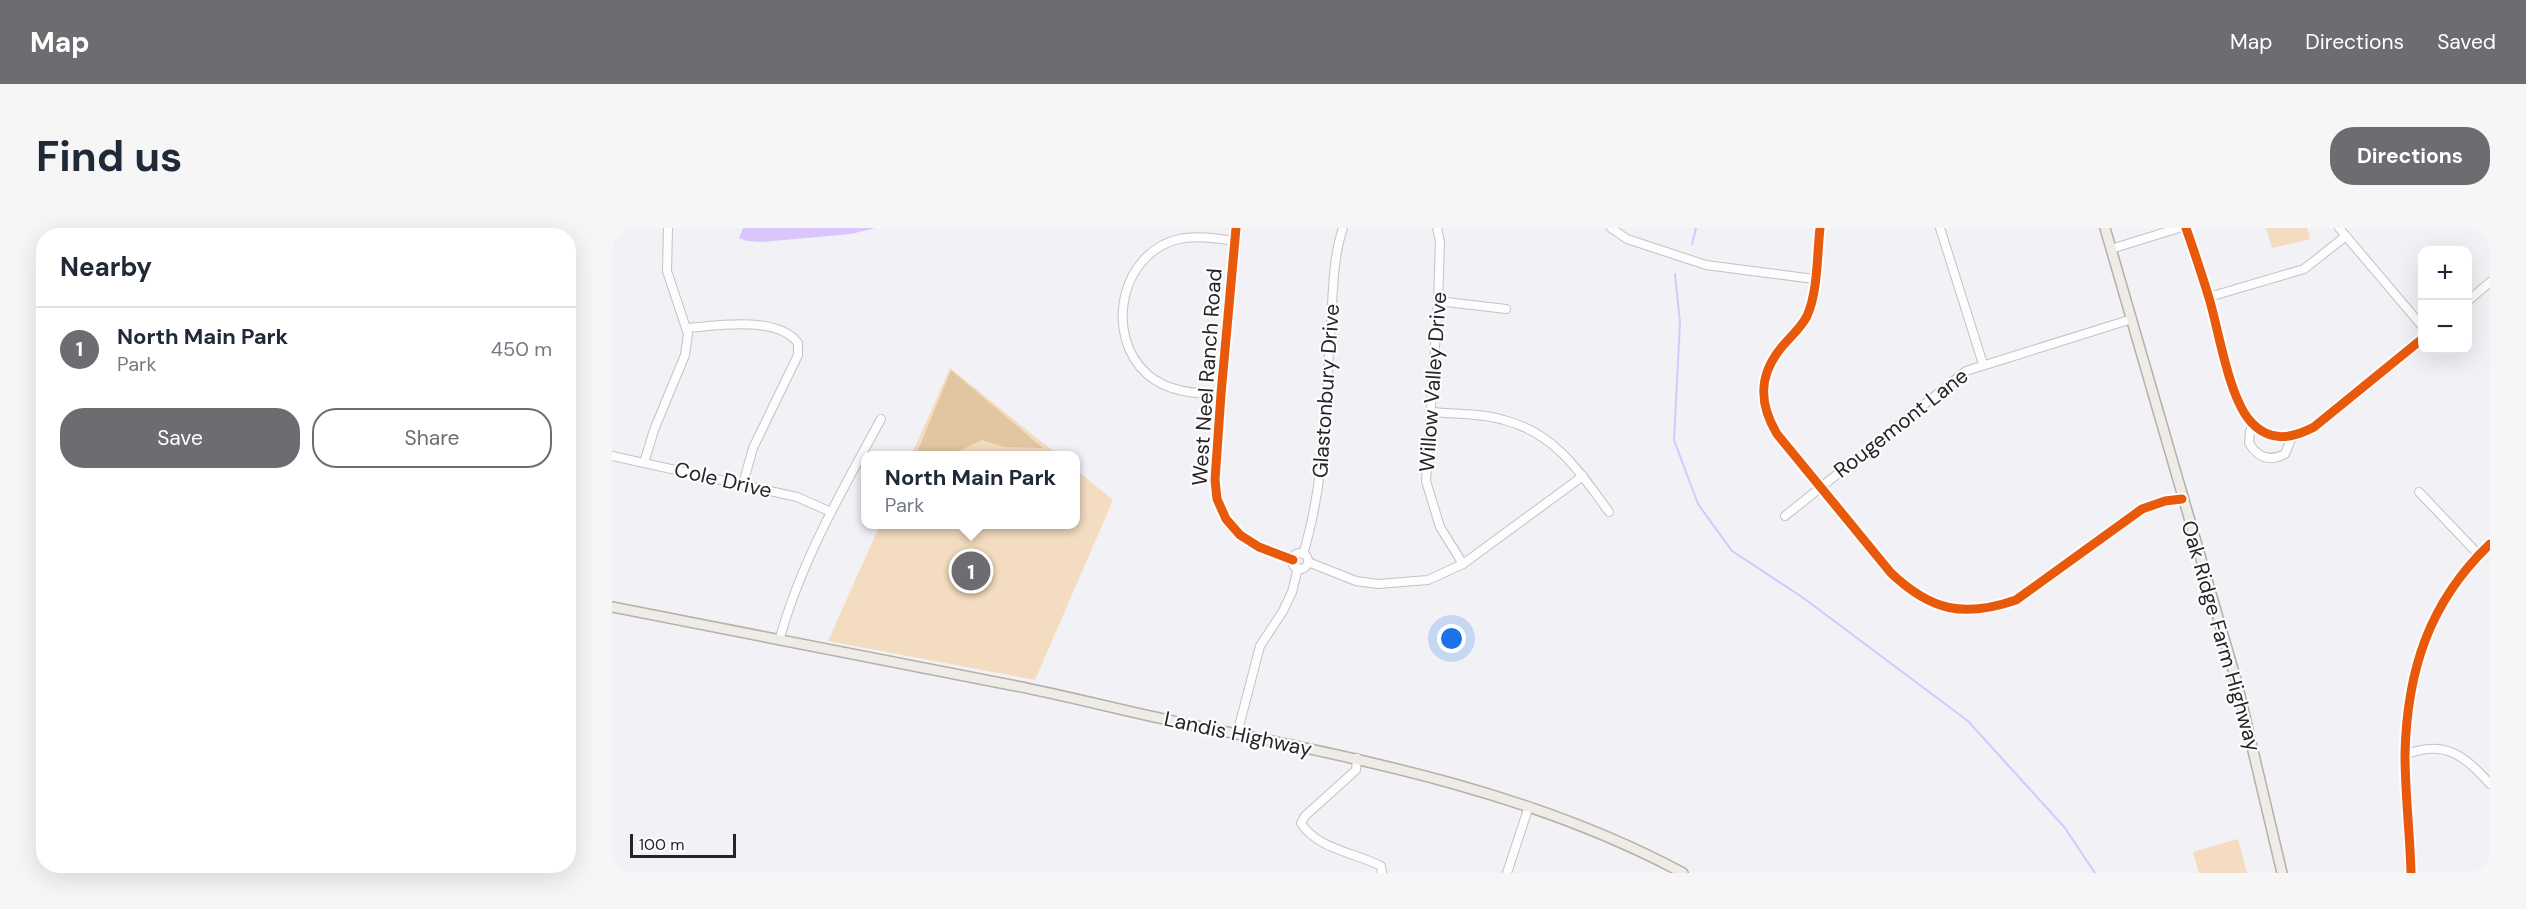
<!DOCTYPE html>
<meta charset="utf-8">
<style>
:root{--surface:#fff;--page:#f6f6f7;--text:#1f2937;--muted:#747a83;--line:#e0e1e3;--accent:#6d6c70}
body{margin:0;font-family:"DM Sans",sans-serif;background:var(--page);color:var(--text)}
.controls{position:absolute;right:18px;top:18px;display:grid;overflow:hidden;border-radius:12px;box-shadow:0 6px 24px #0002}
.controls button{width:54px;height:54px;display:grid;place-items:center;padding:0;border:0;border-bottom:2px solid var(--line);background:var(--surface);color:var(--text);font:30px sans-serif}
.scale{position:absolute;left:18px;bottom:15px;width:106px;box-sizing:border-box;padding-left:6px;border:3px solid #262428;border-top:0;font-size:16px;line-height:21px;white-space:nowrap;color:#262428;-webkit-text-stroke:4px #fdfdfd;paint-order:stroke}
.you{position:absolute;left:840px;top:411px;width:21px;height:21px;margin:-15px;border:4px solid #fff;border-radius:50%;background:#1a73e8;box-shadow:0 0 0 9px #1a73e833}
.badge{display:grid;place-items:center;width:39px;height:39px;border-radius:50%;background:var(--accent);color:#fff;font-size:20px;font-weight:700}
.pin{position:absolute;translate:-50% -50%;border:3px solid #fff;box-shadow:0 2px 6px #0006}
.popup{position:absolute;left:249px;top:223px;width:219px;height:78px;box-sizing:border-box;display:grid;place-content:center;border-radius:12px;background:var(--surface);filter:drop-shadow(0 2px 4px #0005);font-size:20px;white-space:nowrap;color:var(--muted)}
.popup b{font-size:22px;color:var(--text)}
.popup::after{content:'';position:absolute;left:50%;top:100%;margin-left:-12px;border:12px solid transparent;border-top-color:var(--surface)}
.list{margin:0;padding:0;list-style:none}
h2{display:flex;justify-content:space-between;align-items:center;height:78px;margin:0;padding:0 24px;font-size:26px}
h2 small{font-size:20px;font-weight:400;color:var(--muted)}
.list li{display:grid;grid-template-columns:39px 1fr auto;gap:18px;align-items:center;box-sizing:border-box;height:84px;padding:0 24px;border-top:2px solid var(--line)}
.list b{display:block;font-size:22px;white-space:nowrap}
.list p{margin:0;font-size:20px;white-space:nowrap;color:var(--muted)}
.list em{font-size:20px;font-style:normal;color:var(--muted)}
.actions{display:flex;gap:12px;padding:18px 24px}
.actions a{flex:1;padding:14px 0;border:2px solid var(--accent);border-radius:24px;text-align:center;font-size:21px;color:var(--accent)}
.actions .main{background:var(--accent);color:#fff}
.map{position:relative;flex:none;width:1878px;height:645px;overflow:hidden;border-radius:24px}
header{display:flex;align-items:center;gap:36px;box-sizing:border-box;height:84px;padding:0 30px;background:var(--accent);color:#fff}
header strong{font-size:28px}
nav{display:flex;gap:33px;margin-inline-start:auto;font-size:21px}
.intro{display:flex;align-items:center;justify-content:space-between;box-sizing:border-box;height:144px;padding:0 36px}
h1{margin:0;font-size:42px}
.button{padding:15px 27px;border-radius:24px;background:var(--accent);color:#fff;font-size:21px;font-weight:700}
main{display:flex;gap:36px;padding:0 36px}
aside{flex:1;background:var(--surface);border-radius:24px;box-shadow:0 6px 24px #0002}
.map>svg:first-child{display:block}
.green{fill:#f3dcbf}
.forest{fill:#e2c6a2}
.water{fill:#d8c6fc}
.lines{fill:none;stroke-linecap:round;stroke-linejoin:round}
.stream{stroke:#d8c6fc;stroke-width:2}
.minor-casing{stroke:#c3c2c6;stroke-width:10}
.major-casing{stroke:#b6afaa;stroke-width:12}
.minor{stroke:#fdfdfe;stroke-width:8}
.major{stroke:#efebe7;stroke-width:9}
.cycleway-casing{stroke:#fdfdfd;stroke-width:13}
.cycleway{stroke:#e8590c;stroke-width:9}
.labels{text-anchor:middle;stroke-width:4.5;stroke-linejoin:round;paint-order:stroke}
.street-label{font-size:21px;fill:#262428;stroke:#fdfdfd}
</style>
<header>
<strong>Map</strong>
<nav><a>Map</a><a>Directions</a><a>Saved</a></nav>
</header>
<div class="intro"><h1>Find us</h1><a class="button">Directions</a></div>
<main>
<aside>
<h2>Nearby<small></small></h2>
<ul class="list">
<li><span class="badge">1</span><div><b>North Main Park</b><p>Park</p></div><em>450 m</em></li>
</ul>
<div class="actions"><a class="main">Save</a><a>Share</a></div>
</aside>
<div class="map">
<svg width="1878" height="645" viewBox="0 0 1878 645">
<rect width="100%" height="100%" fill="#f2f1f6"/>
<g class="green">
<polygon points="1654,0 1695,0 1698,11 1660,20"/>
<polygon points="338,140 446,227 299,228"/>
<polygon points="464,242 501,272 423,452 216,413 268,297 464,296"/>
<polygon points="1626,611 1635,645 1587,645 1581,624"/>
</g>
<polygon class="forest" points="339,142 431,220 392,219 370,212 338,227 304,227"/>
<polygon class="water" points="131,0 263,0 239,6 149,14 135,13 127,10"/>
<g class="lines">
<g class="stream">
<polyline points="1080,16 1084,0"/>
<polyline points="1063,46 1068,95 1062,212 1086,276 1120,323 1190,369 1356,493 1453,600 1483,645"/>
</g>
<defs>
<g id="minor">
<polyline points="624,0 609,166 603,252 605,271 614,291 628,307 647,319 681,332"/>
<polyline points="825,0 828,14 826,73 814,253 828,299 851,336"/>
<polyline points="999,0 1015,11 1094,37 1202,51"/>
<path d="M 1208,0 C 1205,26 1206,64 1195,88 C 1189,100 1178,109 1169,120 C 1146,148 1147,176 1165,206 L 1279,345 C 1319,383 1352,390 1404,372 L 1530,281 L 1553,273 L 1570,271"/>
<polyline points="1328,0 1371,136"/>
<path d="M 1574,0 C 1582,23 1590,47 1597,70 C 1607,103 1617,172 1640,195 C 1659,215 1681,210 1702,199 L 1810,111"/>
<polyline points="1727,0 1810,98"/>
<polyline points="1499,21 1567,0"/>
<polyline points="1597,69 1692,41 1734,8"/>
<polyline points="826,73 894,81"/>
<polyline points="1856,73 1878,54"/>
<path d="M 74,100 C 105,98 165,87 186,115 L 186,127 L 141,220 L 131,256"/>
<path d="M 609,166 C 584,166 555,164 535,146 C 492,107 508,25 567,11 C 584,7 605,10 622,13"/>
<path d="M 819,184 C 842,186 869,185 892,192 C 943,205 968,244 997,284"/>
<path d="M 1641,197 L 1638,203 L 1637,215 C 1646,230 1658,234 1673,226 L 1680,209"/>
<polyline points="0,228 185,269 219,284"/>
<polyline points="32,235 42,202 73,127 76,106 55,43 56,0"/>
<polyline points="1807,264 1867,327"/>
<polyline points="1173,288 1354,143 1520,91"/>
<circle cx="688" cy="333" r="8"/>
<path d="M 691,326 C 714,252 713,172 719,95 C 721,64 721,29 731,0"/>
<polyline points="696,334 744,353 766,356 816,352 851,336 971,248"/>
<path d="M 168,410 C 189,333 231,261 269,191"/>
<polyline points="625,506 648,418 671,383 680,364 686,340"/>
<path d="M 1793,527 C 1831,511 1853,527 1878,556"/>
<path d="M 745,530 L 744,542 L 693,588 L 689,595 C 705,621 744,625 769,638 L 770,645"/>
<polyline points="895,645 917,578"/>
<path d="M 1799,645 C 1798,605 1793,566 1793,526 C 1795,443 1817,374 1878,316"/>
</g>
<g id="major">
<polyline points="1493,0 1625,455 1670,645"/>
<path d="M 0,379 C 133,404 266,430 399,457 C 451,467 504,481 556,492 C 732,528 911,559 1071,645"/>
</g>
</defs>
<use href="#minor" class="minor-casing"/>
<use href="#major" class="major-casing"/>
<use href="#minor" class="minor"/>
<use href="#major" class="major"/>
<defs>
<g id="cycleway">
<polyline points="624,0 609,166 603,252 605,271 614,291 628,307 647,319 681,332"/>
<path d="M 1208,0 C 1205,26 1206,64 1195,88 C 1189,100 1178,109 1169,120 C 1146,148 1147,176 1165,206 L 1279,345 C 1319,383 1352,390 1404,372 L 1530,281 L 1553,273 L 1570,271"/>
<path d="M 1574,0 C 1582,23 1590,47 1597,70 C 1607,103 1617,172 1640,195 C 1659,215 1681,210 1702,199 L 1810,111"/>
<path d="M 1799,645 C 1798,605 1793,566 1793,526 C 1795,443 1817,374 1878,316"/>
</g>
</defs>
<use href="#cycleway" class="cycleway-casing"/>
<use href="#cycleway" class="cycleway"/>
</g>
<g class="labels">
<g class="street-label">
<text transform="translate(595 149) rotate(-86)" y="7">West Neel Ranch Road</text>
<text transform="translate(821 154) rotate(-86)" y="7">Willow Valley Drive</text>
<text transform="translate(714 163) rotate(-86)" y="7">Glastonbury Drive</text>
<text transform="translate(1289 195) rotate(-38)" y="7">Rougemont Lane</text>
<text transform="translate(111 252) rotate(13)" y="7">Cole Drive</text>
<text transform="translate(1609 408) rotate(74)" y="7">Oak Ridge Farm Highway</text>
<text transform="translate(626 506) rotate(12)" y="7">Landis Highway</text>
</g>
</g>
</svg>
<div class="controls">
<button>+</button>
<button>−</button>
</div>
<div class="scale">100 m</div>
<div class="you"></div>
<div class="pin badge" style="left:359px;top:343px">1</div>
<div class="popup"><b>North Main Park</b>Park</div>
</div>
</main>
